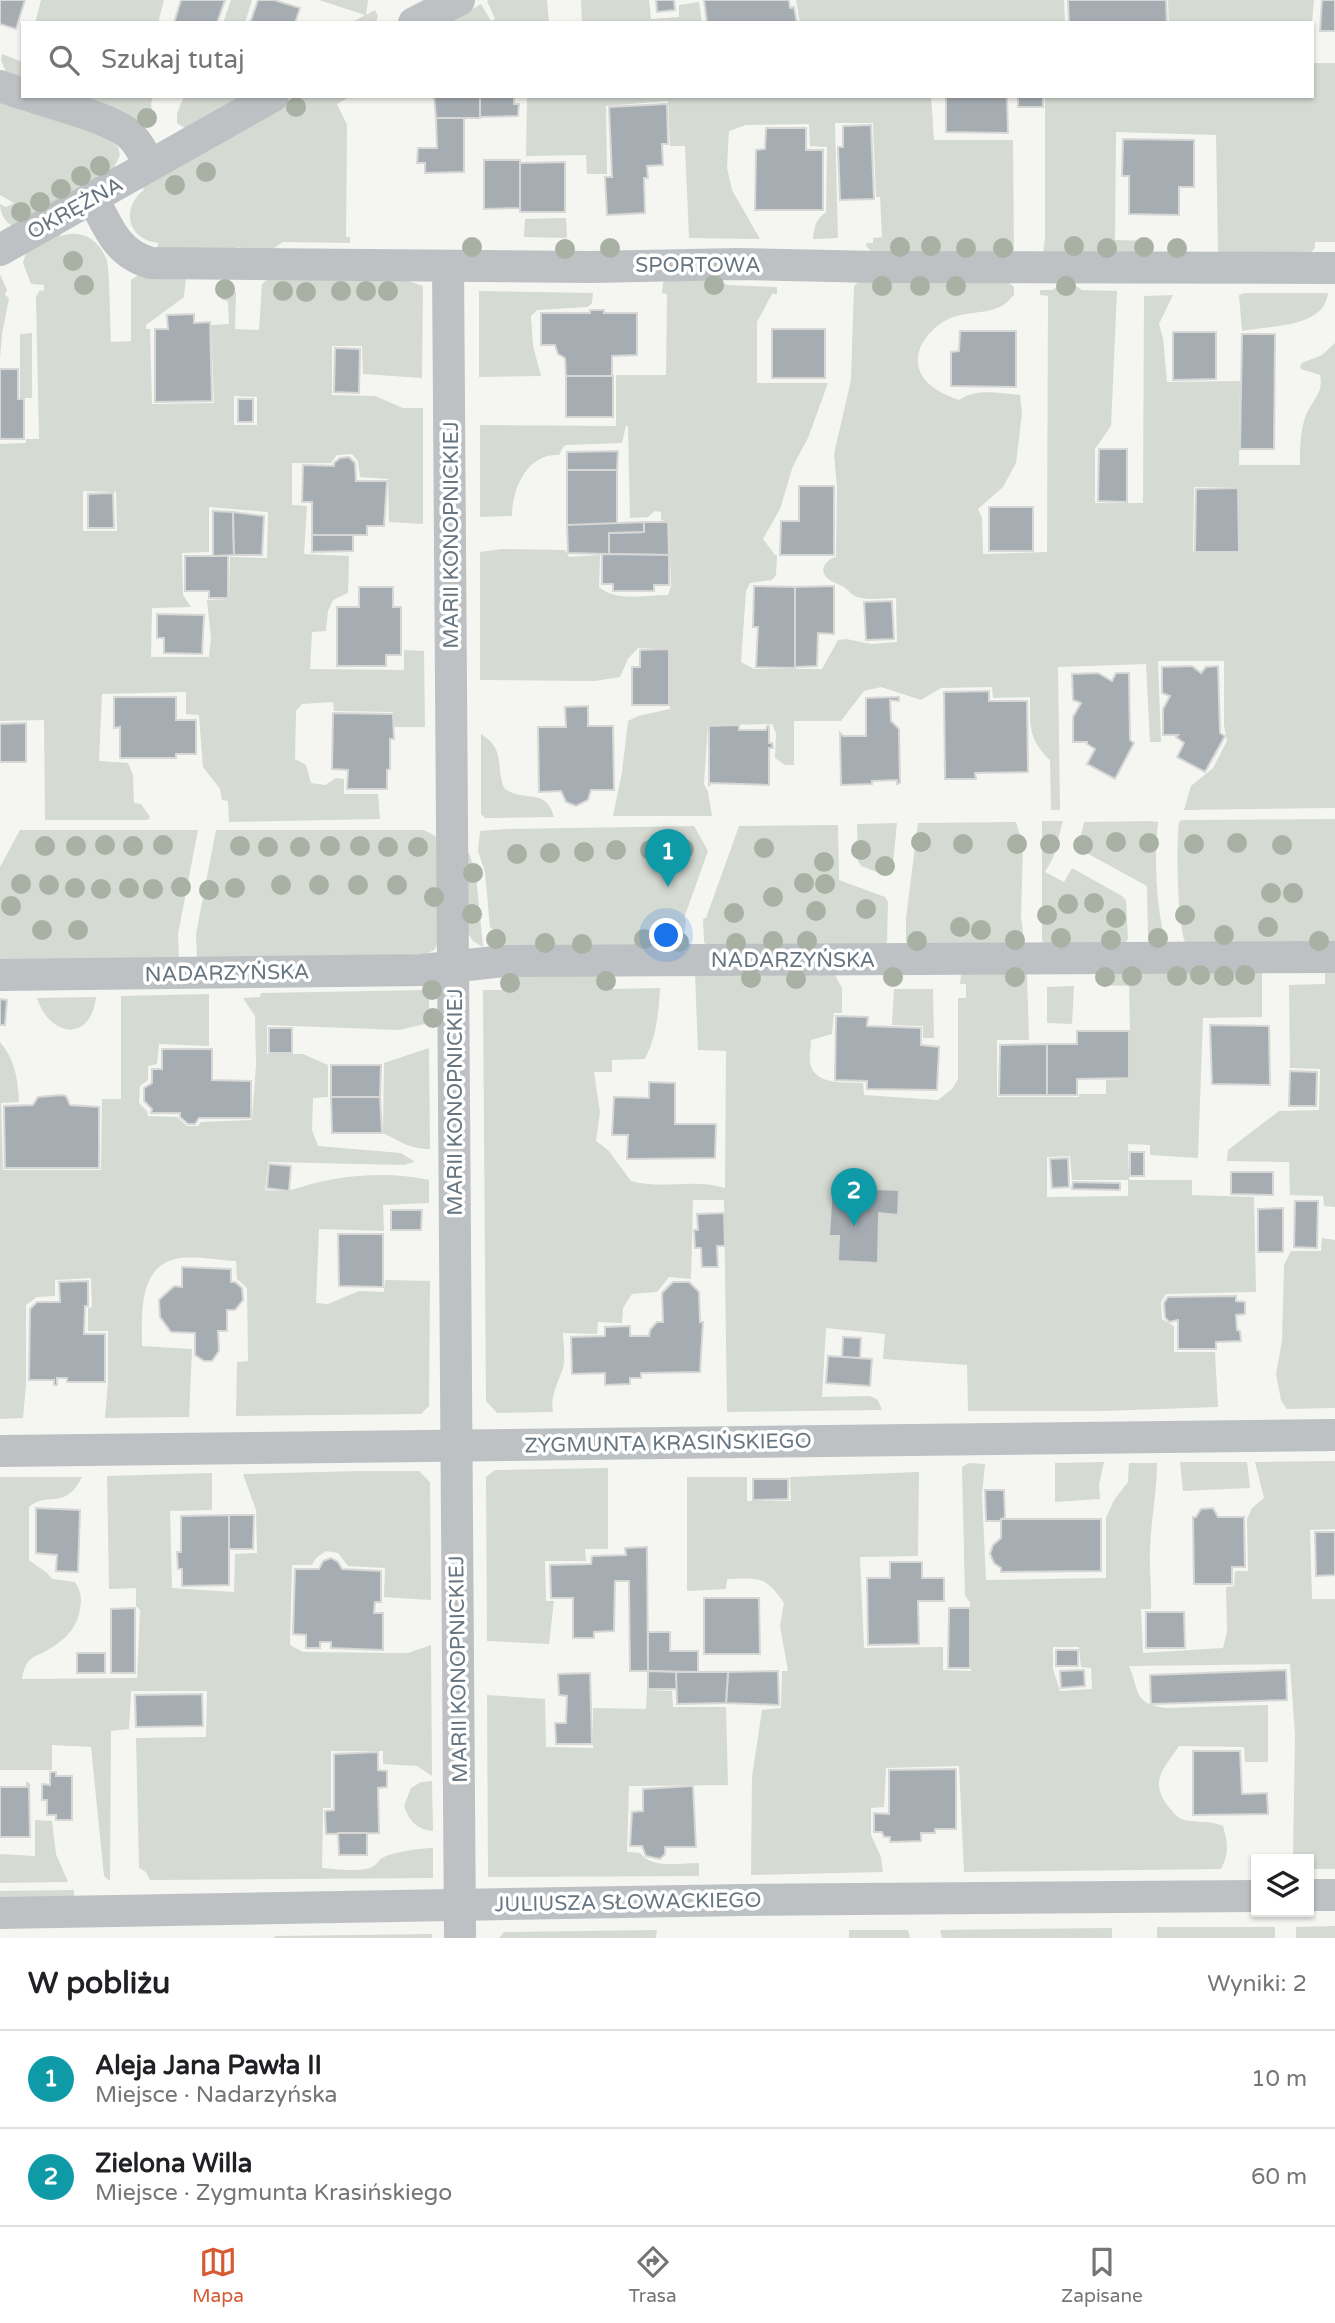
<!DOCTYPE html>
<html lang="pl">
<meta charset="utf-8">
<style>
:root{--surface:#fff;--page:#f6f6f6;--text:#202124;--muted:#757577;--line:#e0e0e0;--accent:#d55b33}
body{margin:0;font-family:"Varela Round",sans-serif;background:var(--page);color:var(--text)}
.controls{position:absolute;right:21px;bottom:21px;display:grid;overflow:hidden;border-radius:0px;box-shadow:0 2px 5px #0004}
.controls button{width:63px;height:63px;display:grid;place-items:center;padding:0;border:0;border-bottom:2px solid var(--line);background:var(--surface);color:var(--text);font:35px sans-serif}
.you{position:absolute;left:667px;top:936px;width:24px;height:24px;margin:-18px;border:5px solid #fff;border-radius:50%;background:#1a73e8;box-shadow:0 0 0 10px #1a73e833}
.badge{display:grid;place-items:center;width:46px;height:46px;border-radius:50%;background:var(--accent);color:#fff;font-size:23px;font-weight:700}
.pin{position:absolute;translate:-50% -58px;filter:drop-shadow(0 2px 4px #0008)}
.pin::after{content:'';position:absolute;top:37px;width:24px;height:21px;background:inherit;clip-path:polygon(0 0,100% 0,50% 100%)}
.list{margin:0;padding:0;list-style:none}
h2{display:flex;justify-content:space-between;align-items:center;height:91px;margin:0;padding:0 28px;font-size:30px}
h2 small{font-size:23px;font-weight:400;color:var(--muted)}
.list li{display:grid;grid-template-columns:46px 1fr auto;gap:21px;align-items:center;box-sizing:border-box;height:98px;padding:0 28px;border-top:2px solid var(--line)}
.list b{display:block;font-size:26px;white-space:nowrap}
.list p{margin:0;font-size:23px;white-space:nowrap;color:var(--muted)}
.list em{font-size:23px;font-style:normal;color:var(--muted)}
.icon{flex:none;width:38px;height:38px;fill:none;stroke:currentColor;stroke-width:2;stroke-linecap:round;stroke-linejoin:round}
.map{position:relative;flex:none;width:1335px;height:1938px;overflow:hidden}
.search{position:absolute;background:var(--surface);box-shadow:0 2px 5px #0004;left:21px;right:21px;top:21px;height:77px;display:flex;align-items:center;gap:18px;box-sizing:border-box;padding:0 24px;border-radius:0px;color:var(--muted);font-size:26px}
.sheet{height:287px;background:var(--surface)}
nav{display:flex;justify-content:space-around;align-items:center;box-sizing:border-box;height:98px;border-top:2px solid var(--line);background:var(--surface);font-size:19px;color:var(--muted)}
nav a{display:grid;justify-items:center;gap:4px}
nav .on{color:var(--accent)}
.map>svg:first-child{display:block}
.green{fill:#d5dad2;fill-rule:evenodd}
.building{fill:#a6adb2;stroke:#d7d7d5;stroke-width:2}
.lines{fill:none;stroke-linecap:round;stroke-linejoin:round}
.street{stroke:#bdc1c4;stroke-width:32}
.tree{fill:#a8b1a4}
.labels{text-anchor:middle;stroke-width:7;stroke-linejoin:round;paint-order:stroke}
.street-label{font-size:21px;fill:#677581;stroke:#fff}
</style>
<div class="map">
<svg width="1335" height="1938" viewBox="0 0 1335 1938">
<rect width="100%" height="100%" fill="#f5f6f2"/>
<g class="green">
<polygon points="41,0 164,0 158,23 35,23"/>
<polygon points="231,0 252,0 245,23 223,23"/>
<polygon points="319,0 368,0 366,15 375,10 378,16 376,23 351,23 365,15"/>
<polygon points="489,0 547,0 549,23 448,23 481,4 491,21 495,19 487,1"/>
<polygon points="581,0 649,0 651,19 679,17 679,5 699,2 702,23 582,23"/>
<polygon points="796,0 1064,0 1065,23 800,23"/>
<polygon points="1168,0 1314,0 1312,23 1169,23"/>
<polygon points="2,54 23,62 23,78 6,72 1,60"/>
<polygon points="1312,63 1335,63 1335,242 1315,242 1315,248 1309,254 1218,253 1216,135 1116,132 1115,240 1150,241 1149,252 1043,253 1045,239 1045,96 1312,96"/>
<polygon points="76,96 153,96 151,104 153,122 147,127 131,117"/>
<polygon points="184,96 245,96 186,129 177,123 177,114"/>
<path d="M 303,96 L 351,96 L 337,104 L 347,125 L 346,237 L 350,237 L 350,243 L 283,242 L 271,250 L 244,250 L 239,247 L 231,250 L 157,249 L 158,243 C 128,240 120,208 144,190 L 142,186 Z"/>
<path d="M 527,96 L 931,96 L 934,140 L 1013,140 L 1014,253 L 872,252 L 867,247 L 866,243 L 873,243 L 873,238 L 882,237 L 880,197 L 876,197 L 873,123 L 835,123 L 838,238 L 813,239 C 814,227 816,219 826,212 L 827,147 L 810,146 L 809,124 L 746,125 L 729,131 L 727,168 L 732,190 L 760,239 L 689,238 L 685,146 L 670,146 L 668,101 L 606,106 L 607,174 L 587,174 L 586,155 L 526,156 Z"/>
<path d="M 0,99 L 107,137 L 118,147 L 120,155 L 114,168 L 13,226 C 5,223 0,212 0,204 L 6,207 L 14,203 L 0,195 Z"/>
<polygon points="566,218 567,238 524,237 525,219"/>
<path d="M 58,232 L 61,236 C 81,229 97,238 106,258 C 110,265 110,328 111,342 L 131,341 L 131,280 L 140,274 L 186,277 L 184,297 L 146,325 L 146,329 L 150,329 L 152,404 L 214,403 L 211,325 L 229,324 L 228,301 L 222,300 L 218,292 L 236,292 L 235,329 L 259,330 L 262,284 L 269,278 L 406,280 L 423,286 L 422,378 L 363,374 L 362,346 L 332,346 L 332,395 L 375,396 L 403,408 L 423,408 L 423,524 L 389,522 L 388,479 L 360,477 L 358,461 L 352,454 L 337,455 L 331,463 L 292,463 L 292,505 L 307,506 L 304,554 L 349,556 L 348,593 L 333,600 L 328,611 L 326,631 L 312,632 L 310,669 L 404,670 L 404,650 L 424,651 L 425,727 L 394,727 L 393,712 L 334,711 L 333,702 L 302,704 L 296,711 L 295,759 L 306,765 L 311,783 L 325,785 L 336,778 L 344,779 L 344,794 L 378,794 L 380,819 L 229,822 L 228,801 L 222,800 L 220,789 L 203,767 L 199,715 L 186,714 L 186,692 L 102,694 L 99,761 L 128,763 L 133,775 L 134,803 L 141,804 L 150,817 L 148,820 L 45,820 L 44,720 L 0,721 L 0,444 L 26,443 L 26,439 L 39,439 L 36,297 L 39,291 L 44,290 L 44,285 L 31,284 L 23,263 L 27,249 ZM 234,396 L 257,397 L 257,425 L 234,425 ZM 83,491 L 116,492 L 117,531 L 83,531 ZM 209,507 L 268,512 L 267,558 L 230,557 L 229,599 L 207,600 L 211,638 L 209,657 L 151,657 L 152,608 L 191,607 L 183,595 L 182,553 L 209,552 Z"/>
<polygon points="0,274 7,290 5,295 9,298 2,334 0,360"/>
<path d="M 668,277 L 715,277 L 727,285 L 777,287 L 777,294 L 772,294 L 757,322 L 757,383 L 828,383 L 808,438 L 793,466 L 780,509 L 763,539 L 775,555 L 777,555 L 776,575 L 772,580 L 750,583 L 746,591 L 741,662 L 754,669 L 822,669 L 838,640 L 846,639 L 871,644 L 897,642 L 896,598 C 885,598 872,600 861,598 C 852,597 849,590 842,586 C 837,583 831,582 827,578 C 818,569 827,559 836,557 L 837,487 L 834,454 L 851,380 L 854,286 L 859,281 L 879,283 L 885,281 L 1007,281 L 1014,287 L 1014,295 C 1011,297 1009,301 1006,303 C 986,319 955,305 931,332 C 922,341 918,349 918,361 C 918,383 942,394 959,400 C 976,388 1000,393 1020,395 L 1022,413 L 1016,463 L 1003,487 L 978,509 L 982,518 L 983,554 L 1047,552 L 1048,296 L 1040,295 L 1040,290 L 1053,290 L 1062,281 L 1069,281 L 1082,290 L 1117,291 L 1111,426 L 1095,449 L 1095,503 L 1143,503 L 1144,296 L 1173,295 L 1159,324 L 1163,338 L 1167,382 L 1240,381 L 1239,465 L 1300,465 C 1300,448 1300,431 1306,415 C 1312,400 1324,393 1320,375 L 1301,369 L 1300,367 L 1302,363 L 1322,355 L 1335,343 L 1335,808 L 1184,810 L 1191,786 L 1213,768 L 1227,741 L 1224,725 L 1224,661 L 1158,661 L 1161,742 L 1150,742 L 1146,664 L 1058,667 L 1060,810 L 1051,810 L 1050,760 C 1028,739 1030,726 1030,697 L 993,698 L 992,687 L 941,688 L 921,700 L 881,687 L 864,691 L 841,721 L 794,721 L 794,765 L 785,765 L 775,758 L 776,733 L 772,724 L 708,725 L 704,784 L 708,792 L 712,816 L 613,816 L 622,772 L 628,721 L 638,716 L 670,709 L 669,649 L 638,648 L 628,659 L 620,677 L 595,681 L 480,680 L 480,552 L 501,549 L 565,550 L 569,557 L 600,555 L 599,587 C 616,602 647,595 668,595 L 671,586 L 669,522 L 661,520 L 661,512 L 655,511 L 648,517 L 630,518 L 628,426 L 626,426 L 622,443 L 567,445 L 564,446 L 559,455 C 527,453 512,489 512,516 L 480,517 L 480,425 L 616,426 L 616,375 L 666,375 L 667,294 L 662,293 L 663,283 ZM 1194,487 L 1238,487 L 1240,552 L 1193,552 Z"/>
<polygon points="479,291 593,293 592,303 588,307 537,310 531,316 533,346 541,376 479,377"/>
<path d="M 1245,293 L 1328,293 C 1324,329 1269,325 1242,331 L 1239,295 Z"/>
<polygon points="32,333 32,398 20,398 20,334"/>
<path d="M 481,734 C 506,750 495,764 504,788 C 523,804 546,786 554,817 L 485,818 L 481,814 Z"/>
<path d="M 1335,819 L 1335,943 L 1186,944 C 1177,928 1176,843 1179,822 L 1182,820 Z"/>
<polygon points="1042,821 1063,821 1053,858 1045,872 1064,882 1072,868 1122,896 1126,900 1128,939 1124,944 1044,944 1042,940"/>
<path d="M 1150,821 L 1158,822 C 1154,861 1156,904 1165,941 L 1162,944 L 1152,944 L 1148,940 L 1147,886 L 1081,850 L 1079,843 L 1084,822 Z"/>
<polygon points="1016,822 1023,846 1021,917 1024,941 1021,944 909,944 906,941 906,918 918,823"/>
<polygon points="897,823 892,874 887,876 861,866 858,861 857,824"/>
<polygon points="838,825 839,880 885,897 888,902 887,941 885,945 706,945 704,942 703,919 706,918 739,826"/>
<polygon points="694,826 708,851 684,918 686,919 683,945 503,948 502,933 490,928 485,872 478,851 480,831 507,829"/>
<polygon points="20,830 198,830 178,934 179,960 0,959 0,867"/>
<polygon points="216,830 424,830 439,838 439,942 434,950 426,954 200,959 197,957 196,934"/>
<polygon points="467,853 469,853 476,875 483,947 473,941 467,931"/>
<path d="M 1099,973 L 1262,973 L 1262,1017 L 1203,1018 L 1198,1158 L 1150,1155 L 1150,1145 L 1128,1144 L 1129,1180 L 1192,1180 L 1192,1195 L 1254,1197 L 1256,1292 L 1166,1294 L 1161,1302 L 1162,1319 L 1174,1326 L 1174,1352 L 1215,1352 L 1218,1407 L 1102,1411 L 968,1411 L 967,1365 L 883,1359 L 885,1334 L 826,1328 L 822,1397 L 870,1396 L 878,1400 L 882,1410 L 727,1412 L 724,1200 L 693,1200 L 691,1279 L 669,1277 L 657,1292 L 632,1294 L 623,1308 L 622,1323 L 598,1322 L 597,1334 L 563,1333 C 563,1343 566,1357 563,1368 C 558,1383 550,1396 553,1412 L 497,1413 L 486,1401 L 483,990 L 503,990 L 503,976 L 612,976 L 613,989 L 660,988 C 659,1013 656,1037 645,1059 L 612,1060 L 612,1072 L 594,1072 L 600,1112 L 596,1141 L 608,1150 L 631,1181 C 662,1190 693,1178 725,1188 L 726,1051 L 698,1050 L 695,974 L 835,975 L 842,988 L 842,1013 L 834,1013 L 832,1034 L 811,1040 C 811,1047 809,1056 810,1063 C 815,1086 845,1082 863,1083 L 864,1095 L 938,1100 L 952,1089 L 958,1079 L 958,998 L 966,998 L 966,984 L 960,984 L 961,974 L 1027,974 L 1029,1040 L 997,1040 L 997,1097 L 1079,1097 L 1079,1094 L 1106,1094 L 1106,1080 L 1128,1079 L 1130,1030 L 1129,986 L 1099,985 ZM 1070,1156 L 1072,1180 L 1128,1180 L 1128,1196 L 1047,1197 L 1047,1157 Z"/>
<polygon points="1325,973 1335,973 1335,1207 1324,1206 1323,1196 1290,1195 1289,1162 1227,1161 1228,1150 1279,1111 1319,1110 1320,1069 1290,1068 1289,985 1325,984"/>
<polygon points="1074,986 1072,1024 1047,1023 1047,987"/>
<polygon points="894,989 933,989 934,1038 923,1038 923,1026 892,1025"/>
<path d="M 429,990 L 429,1023 L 399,1030 L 267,1025 L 267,1054 L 303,1054 L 328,1065 L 328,1097 L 313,1098 L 312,1130 L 318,1146 L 401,1153 L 415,1162 L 404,1165 L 268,1162 L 265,1190 C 293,1193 294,1188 319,1182 C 355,1174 393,1172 429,1180 L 429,1203 L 383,1205 L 384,1231 L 319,1229 L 316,1303 L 328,1304 L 359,1291 L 384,1292 L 385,1280 L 430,1281 L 429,1406 L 421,1414 L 236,1416 L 237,1362 L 248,1361 L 247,1288 L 237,1279 L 236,1261 C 217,1260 192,1255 175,1259 C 138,1268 142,1316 142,1346 L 192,1349 L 189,1417 L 105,1418 L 108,1382 L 108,1331 L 88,1331 L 88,1308 L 92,1307 L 91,1278 L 55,1280 L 55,1296 L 37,1297 L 26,1305 L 26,1385 L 23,1418 L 0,1419 L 0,1042 C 15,1060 18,1079 19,1102 L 1,1103 L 3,1170 L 101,1170 L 102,1099 L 121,1099 L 121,996 L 209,994 L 209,1046 L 159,1044 L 157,1064 L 148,1066 L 148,1080 L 140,1086 L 139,1103 L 147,1111 L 148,1116 L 177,1117 L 187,1126 L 198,1126 L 201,1122 L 252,1120 L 256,1065 L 255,1016 L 243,998 L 260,997 L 261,993 Z"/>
<path d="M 96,997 C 91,1043 49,1037 37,998 Z"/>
<path d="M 429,1048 L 430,1149 C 410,1149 401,1142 383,1133 L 384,1063 Z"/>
<polygon points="1322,1238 1335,1240 1335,1408 1287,1409 1281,1400 1276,1374 1282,1341 1284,1265 1291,1251 1321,1251"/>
<path d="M 1335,1461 L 1335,1529 L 1310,1530 L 1312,1599 L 1335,1599 L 1335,1869 L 1309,1869 L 1309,1859 L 1293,1859 L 1295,1735 L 1290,1664 L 1129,1666 C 1140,1692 1133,1703 1165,1708 L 1268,1705 L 1268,1762 L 1245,1762 L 1244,1747 L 1179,1746 C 1165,1768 1149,1779 1167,1805 C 1172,1811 1177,1818 1184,1820 C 1197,1823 1210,1820 1223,1826 C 1228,1843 1229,1854 1221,1869 L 964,1872 L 959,1766 L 886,1768 L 884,1807 L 871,1808 L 871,1835 L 881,1857 L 883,1872 L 751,1875 L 752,1777 L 762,1710 L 781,1708 L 782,1671 L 788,1671 L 780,1626 L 784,1603 C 765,1575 759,1578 727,1579 L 726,1589 L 687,1591 L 687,1477 L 747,1477 L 747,1501 L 791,1501 L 790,1477 L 919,1472 L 918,1556 L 860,1557 L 864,1648 L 943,1647 L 943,1670 L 971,1671 L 970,1603 L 965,1595 L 962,1467 L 969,1463 L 985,1464 L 982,1494 L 986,1580 L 1106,1578 L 1106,1518 L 1114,1500 L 1128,1482 L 1129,1463 L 1157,1463 C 1157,1492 1151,1520 1150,1549 C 1149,1569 1152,1589 1151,1609 L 1141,1609 L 1143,1653 L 1223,1648 L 1227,1632 L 1226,1587 L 1234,1586 L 1235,1571 L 1248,1571 L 1247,1519 L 1252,1508 L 1264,1498 L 1255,1462 ZM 1053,1647 L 1079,1647 L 1081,1667 L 1091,1668 L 1092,1689 L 1060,1691 L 1053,1669 Z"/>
<polygon points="1104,1462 1099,1484 1100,1499 1055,1502 1055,1463"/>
<polygon points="1180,1462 1247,1462 1250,1488 1183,1491"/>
<polygon points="608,1468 608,1549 585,1549 586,1561 545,1561 546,1601 554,1601 549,1644 487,1641 486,1477 495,1470"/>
<path d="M 360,1471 L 419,1471 L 430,1482 L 431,1600 L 384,1597 L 385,1568 L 348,1566 L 338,1553 L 326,1551 L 316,1558 L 312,1565 L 292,1565 L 290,1645 L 303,1652 L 393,1653 L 408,1653 L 431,1645 L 432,1776 L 417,1766 L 383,1764 L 383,1751 L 331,1751 L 331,1808 L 323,1808 L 322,1868 C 336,1869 362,1873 374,1866 C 377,1864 379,1860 382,1858 C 393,1852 420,1848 433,1848 L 433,1878 L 150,1880 L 146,1872 L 139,1868 L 136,1738 L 206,1737 L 207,1691 L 131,1691 L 129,1729 L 111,1731 L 110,1881 L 104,1876 L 91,1747 L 52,1745 L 52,1770 L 0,1770 L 0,1477 L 82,1477 C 64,1512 49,1490 29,1507 L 29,1560 L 47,1573 L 52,1579 L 75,1582 C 81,1591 82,1598 80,1609 C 77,1629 64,1641 46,1651 C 42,1654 35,1655 31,1659 C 25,1664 23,1672 22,1679 L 137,1678 L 140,1610 L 136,1606 L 136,1588 L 109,1589 L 107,1476 L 212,1473 L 212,1510 L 170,1511 L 172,1588 L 234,1592 L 235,1554 L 257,1553 L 256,1510 L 243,1474 Z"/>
<path d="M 647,1690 L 672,1691 L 673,1707 L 726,1707 L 728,1785 L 629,1786 L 627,1852 L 640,1853 C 651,1869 681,1863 699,1863 L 699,1876 L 488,1877 L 487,1695 L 545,1699 L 546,1747 L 593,1748 L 593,1708 L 646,1709 Z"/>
<path d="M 432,1781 L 433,1831 C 417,1830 409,1821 404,1806 L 411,1788 L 421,1782 Z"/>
<polygon points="35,1820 52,1821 56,1854 68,1882 0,1883 0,1854 35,1856"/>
<polygon points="74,1890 74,1898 0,1899 0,1891"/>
<polygon points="1335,1926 1335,1938 1296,1938 1296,1927"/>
<rect x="1157" y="1927" width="118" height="11"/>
<polygon points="1112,1928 1112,1938 942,1938 940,1930"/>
<polygon points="657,1930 656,1938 499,1938 504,1932"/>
<polygon points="849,1930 908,1930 910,1938 849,1938"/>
<polygon points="432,1934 432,1938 220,1938 274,1938 275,1936"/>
</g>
<g class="building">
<polygon points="0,0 25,0 16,29 0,24"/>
<polygon points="181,0 225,0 217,23 174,23"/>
<polygon points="258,0 274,0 300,8 295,23 250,23"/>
<polygon points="656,0 674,0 675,10 657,12"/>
<polygon points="704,0 789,0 790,8 794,7 797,23 707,23"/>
<polygon points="1068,0 1166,0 1167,23 1069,23"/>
<polygon points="1322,0 1335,0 1335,31 1320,31"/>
<polygon points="434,96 480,96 480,118 436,118"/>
<polygon points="480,96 514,96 514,104 519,104 518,116 480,117"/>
<polygon points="946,96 1007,96 1008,133 946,132"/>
<rect x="1018" y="96" width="25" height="11"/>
<polygon points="667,104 668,144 662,144 663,165 647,166 648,178 644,178 645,213 607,215 605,177 612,177 609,107"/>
<polygon points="436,118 464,118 464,172 425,173 425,163 417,163 418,148 437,148"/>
<polygon points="871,125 874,199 840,200 838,147 843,147 843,126"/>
<polygon points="766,128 806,128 806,150 823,150 823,210 755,210 756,150 765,149"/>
<polygon points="1123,139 1194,140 1194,187 1179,187 1179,215 1129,214 1129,176 1122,176"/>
<polygon points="484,160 520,160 520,208 484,209"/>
<polygon points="565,162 565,212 520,212 520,163"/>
<polygon points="590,310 604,310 604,313 637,313 637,355 612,356 612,376 566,376 565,358 558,354 555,345 541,345 541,313 590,313"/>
<polygon points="194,314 194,323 210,322 212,401 155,402 155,329 168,329 167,315"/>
<rect x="772" y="329" width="53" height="49"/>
<polygon points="960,331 1016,331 1016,387 951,386 951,352 959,351"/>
<polygon points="1173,332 1216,332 1216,379 1173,380"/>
<polygon points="1242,334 1275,334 1274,449 1240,449"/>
<polygon points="335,348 360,349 359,393 334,392"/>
<polygon points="0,369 18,369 18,399 24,399 24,439 0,439"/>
<rect x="566" y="376" width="47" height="41"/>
<rect x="238" y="399" width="15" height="23"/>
<polygon points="1099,449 1127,449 1127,502 1098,501"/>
<polygon points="618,451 617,470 567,470 567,452"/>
<polygon points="349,457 355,463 356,481 387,481 384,526 367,526 367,535 312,535 312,502 302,502 303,465 334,466 334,463 340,458"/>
<rect x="567" y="470" width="50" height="55"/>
<polygon points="799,486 834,486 834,555 780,555 781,521 799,521"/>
<polygon points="1238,488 1239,552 1195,552 1196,489"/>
<polygon points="113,493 114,528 88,528 88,494"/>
<rect x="989" y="507" width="44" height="44"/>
<polygon points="213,511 233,512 234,555 213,556"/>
<polygon points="233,512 264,516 262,555 234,555"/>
<polygon points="644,522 668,522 669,555 609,554 609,533 644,532"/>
<polygon points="644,522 644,532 609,533 609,554 568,553 567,525"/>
<polygon points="312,535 353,535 353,551 312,552"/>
<polygon points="602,554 669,555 669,585 654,585 654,591 613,591 613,584 602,584"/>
<polygon points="185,556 228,556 228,598 209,598 209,591 185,591"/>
<polygon points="754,586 795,587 795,668 756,667 758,627 753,627"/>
<polygon points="834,586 834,634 818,633 817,666 795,667 795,587"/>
<polygon points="359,587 393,587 393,607 401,607 401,655 386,655 386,666 337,666 337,607 359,607"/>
<polygon points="892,601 894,639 866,640 864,602"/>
<polygon points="157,614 204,615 202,654 164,653 164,638 157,638"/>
<polygon points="669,649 669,705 632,705 632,667 640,667 640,650"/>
<polygon points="1192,666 1201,673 1206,667 1218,666 1220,733 1225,736 1205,772 1177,757 1184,743 1176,737 1178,735 1163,735 1163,709 1170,696 1162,693 1162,667"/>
<polygon points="1098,673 1112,681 1116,673 1129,673 1130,740 1134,743 1115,779 1087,764 1095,749 1087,744 1087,742 1073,742 1073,717 1081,703 1073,700 1072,674"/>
<polygon points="989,691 989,701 1027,701 1028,772 975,773 976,779 945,779 944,692"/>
<polygon points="114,697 176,697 176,720 196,720 196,754 176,754 176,758 120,758 120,727 114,728"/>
<polygon points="899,697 899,701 890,700 891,721 899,729 900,783 897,784 897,780 872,781 872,784 841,785 840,733 843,736 866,736 866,698"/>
<polygon points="588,706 588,726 613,726 614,790 591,790 588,800 576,806 566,802 561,791 539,792 538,727 566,727 565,707"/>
<polygon points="333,713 393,714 394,739 390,739 390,769 387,770 387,789 347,789 348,770 332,769"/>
<polygon points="26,723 26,762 0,762 0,724"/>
<polygon points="739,725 739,730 766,730 767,726 769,726 769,743 772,743 773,748 769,748 769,785 711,783 709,785 709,726"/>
<polygon points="0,999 7,1000 5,1025 0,1025"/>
<polygon points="836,1016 868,1017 867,1026 921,1028 921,1045 939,1047 937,1090 867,1089 867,1081 835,1080"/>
<polygon points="1210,1025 1269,1026 1270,1085 1212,1084"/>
<rect x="269" y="1028" width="23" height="25"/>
<polygon points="1077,1031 1129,1031 1129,1078 1077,1079 1077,1095 1047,1095 1047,1044 1077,1044"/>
<polygon points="1047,1044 1047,1095 999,1095 1000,1045"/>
<polygon points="162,1049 212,1049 212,1080 251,1081 251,1118 199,1118 195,1124 188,1124 180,1117 180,1113 151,1113 152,1109 144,1101 144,1088 152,1083 152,1069 162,1069"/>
<polygon points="331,1065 381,1065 380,1097 331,1097"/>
<polygon points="1290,1071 1317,1072 1316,1106 1289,1106"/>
<polygon points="649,1082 675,1083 675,1124 716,1124 715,1158 627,1159 628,1135 612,1135 614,1097 649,1098"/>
<polygon points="61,1095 66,1096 70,1105 99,1107 99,1168 5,1168 4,1106 33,1105 38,1097"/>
<polygon points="331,1097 380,1097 382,1133 332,1133"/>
<rect x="1130" y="1152" width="14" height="24"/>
<polygon points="1068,1158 1069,1187 1052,1188 1050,1159"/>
<polygon points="269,1164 291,1166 289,1191 267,1188"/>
<polygon points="1231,1172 1273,1172 1273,1195 1231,1194"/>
<polygon points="1073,1182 1120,1183 1120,1190 1072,1189"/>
<polygon points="832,1187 899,1190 898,1215 879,1213 878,1263 838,1261 839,1236 829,1236"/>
<polygon points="1295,1201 1318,1201 1317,1248 1294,1247"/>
<polygon points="1283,1208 1283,1252 1258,1252 1258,1209"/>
<polygon points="391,1210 422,1210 421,1230 391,1230"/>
<polygon points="724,1213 725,1246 717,1246 718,1267 702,1267 701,1248 695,1248 694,1230 698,1230 697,1214"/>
<polygon points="338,1234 383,1234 383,1287 339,1286"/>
<polygon points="182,1267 231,1269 231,1282 235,1282 242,1288 243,1300 235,1310 227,1310 227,1331 218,1331 219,1351 212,1361 204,1361 195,1355 195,1333 171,1332 160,1317 159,1300 174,1286 182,1287"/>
<polygon points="88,1281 88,1306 85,1306 84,1334 105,1334 105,1382 67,1382 67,1378 57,1378 57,1385 54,1385 54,1380 29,1380 30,1309 37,1302 60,1302 59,1282"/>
<polygon points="673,1282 689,1282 699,1292 700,1322 703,1322 700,1372 641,1373 641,1378 630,1378 630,1384 605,1385 605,1373 572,1374 571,1337 605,1336 605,1327 630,1326 630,1336 649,1336 650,1330 657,1322 663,1322 662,1293"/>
<polygon points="1236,1296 1236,1301 1245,1302 1245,1314 1236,1315 1237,1330 1240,1331 1241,1341 1216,1342 1216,1349 1178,1349 1178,1320 1169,1322 1165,1317 1164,1303 1168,1297"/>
<polygon points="843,1337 861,1338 860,1358 842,1357"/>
<polygon points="828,1356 872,1359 870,1386 826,1383"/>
<polygon points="753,1479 788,1479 788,1499 753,1500"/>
<polygon points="985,1490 1004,1490 1005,1518 1001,1519 1000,1521 986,1521"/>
<polygon points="36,1508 80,1510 78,1572 56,1571 57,1555 36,1553"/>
<polygon points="1213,1508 1218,1517 1244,1517 1245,1567 1232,1567 1232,1584 1194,1584 1193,1517 1196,1517 1201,1509"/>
<polygon points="229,1515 229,1585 182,1586 182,1569 178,1569 177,1552 181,1552 181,1516"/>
<polygon points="229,1515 254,1515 253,1549 229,1549"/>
<polygon points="1001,1519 1101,1519 1101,1571 1001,1572 1001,1568 994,1563 990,1554 993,1545 1001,1538"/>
<polygon points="1315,1532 1335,1532 1335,1575 1316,1576"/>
<polygon points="647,1547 648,1671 630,1671 629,1581 615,1581 614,1631 594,1632 594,1638 573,1638 573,1598 551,1598 550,1565 591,1564 592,1556 626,1555 625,1548"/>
<polygon points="331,1558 338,1562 342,1569 381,1571 381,1602 375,1602 374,1613 383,1613 383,1650 331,1648 331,1642 320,1642 320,1648 306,1648 306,1635 293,1634 295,1569 319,1569 323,1561"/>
<polygon points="890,1562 922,1562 922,1578 944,1578 944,1601 918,1601 919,1644 868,1645 867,1578 890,1578"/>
<polygon points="704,1598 759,1598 760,1654 704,1654"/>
<polygon points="135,1608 135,1673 111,1673 111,1609"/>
<polygon points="949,1608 970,1608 970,1668 948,1668"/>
<polygon points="1146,1612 1184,1612 1185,1648 1146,1648"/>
<polygon points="648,1632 670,1632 670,1651 698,1651 698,1672 648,1671"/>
<rect x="1056" y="1650" width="22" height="16"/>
<rect x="77" y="1653" width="28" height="20"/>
<polygon points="1084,1670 1085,1686 1061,1688 1060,1671"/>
<polygon points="1286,1670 1287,1700 1151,1704 1150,1675"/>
<polygon points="648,1671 676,1672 677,1689 648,1689"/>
<polygon points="778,1671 779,1705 726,1703 728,1672"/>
<polygon points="676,1672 728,1672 726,1703 677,1704"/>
<polygon points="590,1673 592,1744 556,1744 555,1723 566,1723 567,1696 559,1695 558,1674"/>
<polygon points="202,1694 203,1726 136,1727 135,1695"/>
<polygon points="1193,1751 1240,1751 1242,1794 1267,1793 1268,1814 1193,1815"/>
<polygon points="378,1752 378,1770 387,1771 387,1787 378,1788 379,1833 326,1834 325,1811 334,1810 334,1754"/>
<polygon points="956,1769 956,1829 935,1829 935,1833 921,1833 921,1841 890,1842 890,1837 884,1837 882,1832 874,1832 874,1813 889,1814 889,1770"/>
<polygon points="50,1772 56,1772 56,1776 72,1776 72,1820 56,1820 56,1815 47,1815 47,1800 42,1800 42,1784 50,1785"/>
<polygon points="27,1783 29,1784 30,1837 0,1837 0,1787 27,1787"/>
<polygon points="693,1786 696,1847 665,1847 665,1854 660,1859 646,1856 642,1846 630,1846 632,1812 643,1811 643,1789"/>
<polygon points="338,1833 367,1833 367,1855 339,1855"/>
</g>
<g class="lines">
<g class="street">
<polyline points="414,23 459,0"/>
<polyline points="0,86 23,94"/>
<path d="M 30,96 C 56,105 115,119 132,137 C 140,145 144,156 150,165"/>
<path d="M 93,198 C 108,227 117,254 151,263 L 591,267 L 738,264 L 877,267 L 1335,268"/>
<polyline points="0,250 273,96"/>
<polyline points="448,266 460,1938"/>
<polyline points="0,975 422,970 504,961 1335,957"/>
<polyline points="0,1451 1335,1435"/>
<polyline points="1309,1895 1335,1895"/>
<polyline points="0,1913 742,1900 1256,1896"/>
</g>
</g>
<g class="tree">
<circle cx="296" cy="107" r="10"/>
<circle cx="147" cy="118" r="10"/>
<circle cx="100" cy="166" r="10"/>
<circle cx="206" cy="172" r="10"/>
<circle cx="81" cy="176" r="10"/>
<circle cx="175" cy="185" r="10"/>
<circle cx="61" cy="189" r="10"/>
<circle cx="40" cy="202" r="10"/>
<circle cx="21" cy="212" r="10"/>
<circle cx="931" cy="246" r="10"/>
<circle cx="1074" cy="246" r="10"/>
<circle cx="472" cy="247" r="10"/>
<circle cx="900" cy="247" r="10"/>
<circle cx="1144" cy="247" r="10"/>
<circle cx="610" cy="248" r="10"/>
<circle cx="966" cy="248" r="10"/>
<circle cx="1003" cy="248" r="10"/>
<circle cx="1107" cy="248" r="10"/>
<circle cx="1177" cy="248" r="10"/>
<circle cx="565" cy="249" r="10"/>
<circle cx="73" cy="261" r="10"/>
<circle cx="84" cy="285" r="10"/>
<circle cx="714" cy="285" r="10"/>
<circle cx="882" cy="286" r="10"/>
<circle cx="920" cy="286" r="10"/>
<circle cx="956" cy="286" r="10"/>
<circle cx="1066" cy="286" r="10"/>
<circle cx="225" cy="289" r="10"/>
<circle cx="283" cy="291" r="10"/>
<circle cx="341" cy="291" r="10"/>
<circle cx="366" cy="291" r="10"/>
<circle cx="388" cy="291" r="10"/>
<circle cx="306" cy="292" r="10"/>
<circle cx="921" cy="842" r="10"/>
<circle cx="1116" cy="842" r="10"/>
<circle cx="1149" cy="843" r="10"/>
<circle cx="1237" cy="843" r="10"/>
<circle cx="963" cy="844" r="10"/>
<circle cx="1017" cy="844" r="10"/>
<circle cx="1050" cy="844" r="10"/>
<circle cx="1194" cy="844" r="10"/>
<circle cx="105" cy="845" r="10"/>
<circle cx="163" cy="845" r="10"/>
<circle cx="1083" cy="845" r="10"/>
<circle cx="1282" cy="845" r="10"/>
<circle cx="45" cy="846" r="10"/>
<circle cx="76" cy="846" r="10"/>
<circle cx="133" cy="846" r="10"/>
<circle cx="240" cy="846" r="10"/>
<circle cx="330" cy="846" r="10"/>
<circle cx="360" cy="846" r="10"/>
<circle cx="268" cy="847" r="10"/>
<circle cx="300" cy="847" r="10"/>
<circle cx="388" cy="847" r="10"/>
<circle cx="418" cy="847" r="10"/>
<circle cx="764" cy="848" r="10"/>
<circle cx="684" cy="849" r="10"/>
<circle cx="616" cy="850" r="10"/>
<circle cx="650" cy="850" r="10"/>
<circle cx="861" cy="850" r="10"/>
<circle cx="584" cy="852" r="10"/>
<circle cx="550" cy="853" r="10"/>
<circle cx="517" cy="854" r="10"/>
<circle cx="824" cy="862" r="10"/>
<circle cx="885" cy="866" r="10"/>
<circle cx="473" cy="873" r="10"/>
<circle cx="804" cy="883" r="10"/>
<circle cx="21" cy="884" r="10"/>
<circle cx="825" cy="884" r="10"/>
<circle cx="49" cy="885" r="10"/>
<circle cx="281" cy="885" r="10"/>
<circle cx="319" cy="885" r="10"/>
<circle cx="358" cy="885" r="10"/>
<circle cx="397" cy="885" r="10"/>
<circle cx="181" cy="887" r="10"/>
<circle cx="75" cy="888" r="10"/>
<circle cx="129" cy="888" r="10"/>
<circle cx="235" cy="888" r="10"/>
<circle cx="101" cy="889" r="10"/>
<circle cx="153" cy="889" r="10"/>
<circle cx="209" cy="890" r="10"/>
<circle cx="1271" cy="893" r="10"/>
<circle cx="1293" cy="893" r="10"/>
<circle cx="434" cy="897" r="10"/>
<circle cx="773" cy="897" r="10"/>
<circle cx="1094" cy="903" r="10"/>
<circle cx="1068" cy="904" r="10"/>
<circle cx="11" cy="906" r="10"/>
<circle cx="866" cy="909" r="10"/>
<circle cx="816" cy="911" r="10"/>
<circle cx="734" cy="913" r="10"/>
<circle cx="472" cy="914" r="10"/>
<circle cx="1047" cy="915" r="10"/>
<circle cx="1185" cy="915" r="10"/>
<circle cx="1116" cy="918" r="10"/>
<circle cx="960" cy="927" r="10"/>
<circle cx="1268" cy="927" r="10"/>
<circle cx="42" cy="930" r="10"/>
<circle cx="78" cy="930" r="10"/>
<circle cx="981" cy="930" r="10"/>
<circle cx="1224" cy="935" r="10"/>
<circle cx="1061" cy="938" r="10"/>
<circle cx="1158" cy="938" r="10"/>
<circle cx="496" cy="939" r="10"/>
<circle cx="644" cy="939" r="10"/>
<circle cx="1015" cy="940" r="10"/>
<circle cx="1111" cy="940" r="10"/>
<circle cx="773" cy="941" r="10"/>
<circle cx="807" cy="941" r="10"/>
<circle cx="917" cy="941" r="10"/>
<circle cx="1319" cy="941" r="10"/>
<circle cx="679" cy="942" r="10"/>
<circle cx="545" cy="943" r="10"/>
<circle cx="736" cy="943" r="10"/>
<circle cx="582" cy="944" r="10"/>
<circle cx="1200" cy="975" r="10"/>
<circle cx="1245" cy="975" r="10"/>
<circle cx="1132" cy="976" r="10"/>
<circle cx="1177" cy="976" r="10"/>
<circle cx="1224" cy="976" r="10"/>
<circle cx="893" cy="977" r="10"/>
<circle cx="1015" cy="977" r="10"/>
<circle cx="1105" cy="977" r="10"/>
<circle cx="751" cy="978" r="10"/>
<circle cx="796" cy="979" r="10"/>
<circle cx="606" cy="981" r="10"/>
<circle cx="510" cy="983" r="10"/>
<circle cx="432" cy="990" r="10"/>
<circle cx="433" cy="1018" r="10"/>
</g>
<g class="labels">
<g class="street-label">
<text transform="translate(75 208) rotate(-29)" y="7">OKRĘŻNA</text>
<text x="698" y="272">SPORTOWA</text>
<text transform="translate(451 535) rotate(-90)" y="7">MARII KONOPNICKIEJ</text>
<text x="793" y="967">NADARZYŃSKA</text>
<text transform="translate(227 973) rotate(-1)" y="7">NADARZYŃSKA</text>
<text transform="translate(455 1102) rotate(-90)" y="7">MARII KONOPNICKIEJ</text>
<text transform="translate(668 1443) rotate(-1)" y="7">ZYGMUNTA KRASIŃSKIEGO</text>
<text transform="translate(458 1669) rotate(-91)" y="7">MARII KONOPNICKIEJ</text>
<text transform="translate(628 1902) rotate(-1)" y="7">JULIUSZA SŁOWACKIEGO</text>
</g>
</g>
</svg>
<div class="controls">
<button><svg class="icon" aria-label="layers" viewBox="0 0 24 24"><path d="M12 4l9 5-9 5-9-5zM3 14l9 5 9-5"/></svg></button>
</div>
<div class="you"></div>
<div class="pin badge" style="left:668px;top:887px;background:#0f9aa8">1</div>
<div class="pin badge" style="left:854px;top:1226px;background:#0f9aa8">2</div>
<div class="search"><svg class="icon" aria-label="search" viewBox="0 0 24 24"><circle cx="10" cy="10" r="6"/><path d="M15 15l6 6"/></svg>Szukaj tutaj</div>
</div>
<section class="sheet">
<h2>W pobliżu<small>Wyniki: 2</small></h2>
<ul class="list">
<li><span class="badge" style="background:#0f9aa8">1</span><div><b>Aleja Jana Pawła II</b><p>Miejsce · Nadarzyńska</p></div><em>10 m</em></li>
<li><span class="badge" style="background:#0f9aa8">2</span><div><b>Zielona Willa</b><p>Miejsce · Zygmunta Krasińskiego</p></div><em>60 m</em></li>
</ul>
</section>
<nav>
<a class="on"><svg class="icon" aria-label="map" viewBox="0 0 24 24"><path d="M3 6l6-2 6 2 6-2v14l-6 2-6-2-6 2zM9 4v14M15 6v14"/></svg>Mapa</a>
<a><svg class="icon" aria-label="directions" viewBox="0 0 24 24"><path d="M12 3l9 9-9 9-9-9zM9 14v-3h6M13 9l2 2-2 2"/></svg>Trasa</a>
<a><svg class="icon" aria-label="saved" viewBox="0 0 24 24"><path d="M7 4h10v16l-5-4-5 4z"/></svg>Zapisane</a>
</nav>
